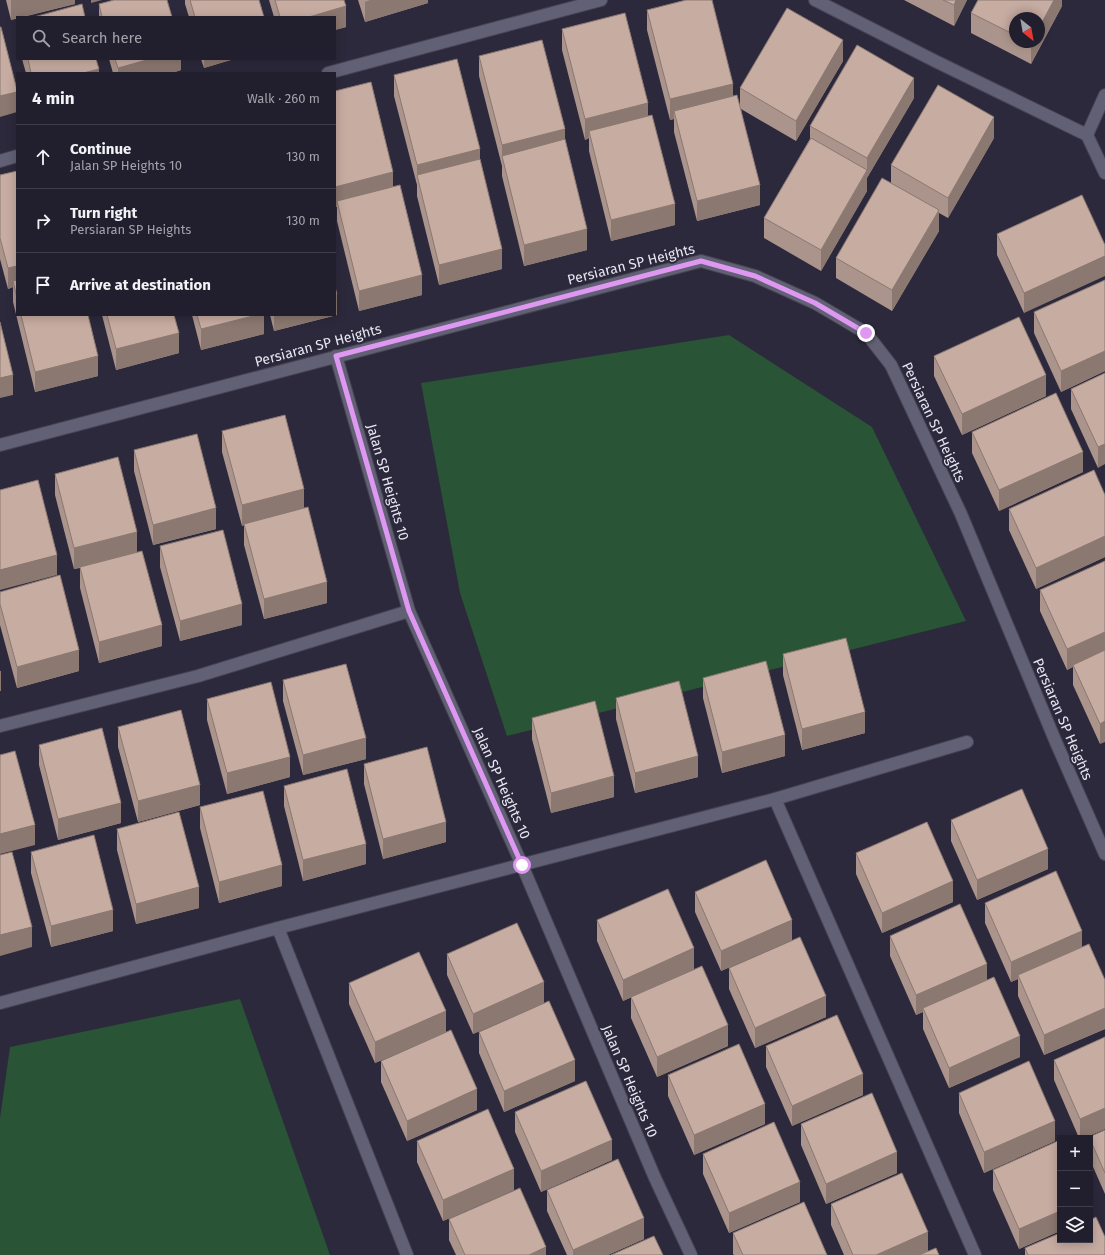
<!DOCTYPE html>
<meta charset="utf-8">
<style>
:root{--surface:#211f2d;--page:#2d2c39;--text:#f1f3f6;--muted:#a2a2aa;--line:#3e3d49}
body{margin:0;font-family:"Fira Sans",sans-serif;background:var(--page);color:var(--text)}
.controls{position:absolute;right:12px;bottom:12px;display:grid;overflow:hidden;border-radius:0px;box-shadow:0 2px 10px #0003}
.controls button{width:36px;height:36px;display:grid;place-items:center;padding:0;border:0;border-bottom:1px solid var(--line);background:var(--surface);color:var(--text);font:20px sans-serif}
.compass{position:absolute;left:1009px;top:12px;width:36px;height:36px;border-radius:50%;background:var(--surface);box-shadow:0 2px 10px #0003;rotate:149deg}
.stop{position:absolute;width:12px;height:12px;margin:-9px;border:3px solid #de98f2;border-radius:50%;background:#fff}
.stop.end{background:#de98f2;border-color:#fff;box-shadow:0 1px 4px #0008}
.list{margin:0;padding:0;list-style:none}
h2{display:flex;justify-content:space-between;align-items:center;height:52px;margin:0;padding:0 16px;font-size:17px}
h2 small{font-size:13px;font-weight:400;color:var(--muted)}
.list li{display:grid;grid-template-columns:26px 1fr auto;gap:12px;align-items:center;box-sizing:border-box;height:64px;padding:0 16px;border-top:1px solid var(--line)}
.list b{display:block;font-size:15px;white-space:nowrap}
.list p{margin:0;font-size:13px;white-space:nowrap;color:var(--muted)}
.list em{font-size:13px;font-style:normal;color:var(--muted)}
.icon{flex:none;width:22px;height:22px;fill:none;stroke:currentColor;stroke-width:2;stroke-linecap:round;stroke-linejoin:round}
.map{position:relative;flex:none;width:1105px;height:1255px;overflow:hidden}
.search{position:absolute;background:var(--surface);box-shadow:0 2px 10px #0003;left:16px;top:16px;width:320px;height:44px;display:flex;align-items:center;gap:10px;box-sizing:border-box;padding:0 14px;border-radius:0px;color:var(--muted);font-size:15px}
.panel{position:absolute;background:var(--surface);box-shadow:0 2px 10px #0003;left:16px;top:72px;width:320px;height:244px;border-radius:0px}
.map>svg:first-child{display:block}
.green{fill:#295435}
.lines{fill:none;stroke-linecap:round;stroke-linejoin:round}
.minor-casing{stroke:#474454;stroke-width:14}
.minor{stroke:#626075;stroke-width:12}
.wall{fill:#ab948b;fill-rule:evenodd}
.shaded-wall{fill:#8b7871}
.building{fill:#c7aca2;stroke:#8b7871}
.route{stroke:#de98f2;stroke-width:5}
.labels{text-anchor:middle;stroke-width:4;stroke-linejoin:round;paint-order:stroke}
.street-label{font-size:14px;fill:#e7e6f2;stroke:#2c293c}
</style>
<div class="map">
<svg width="1105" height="1255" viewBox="0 0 1105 1255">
<rect width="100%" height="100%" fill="#2c293c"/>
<g class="green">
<polygon points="729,335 872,427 966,621 507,736 460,593 421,383"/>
<polygon points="240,999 330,1255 0,1255 0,1118 10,1047"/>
</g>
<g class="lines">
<defs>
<g id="minor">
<polyline points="815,0 935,61 1087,135 1105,173"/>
<polyline points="328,73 601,0"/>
<polyline points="1087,135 1105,95"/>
<polyline points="0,161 17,156"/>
<polyline points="336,356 409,611 522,865 655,1178 691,1255"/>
<polyline points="0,445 701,261 755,276 815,303 866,333 891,365 961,514 1055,740 1105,854"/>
<polyline points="0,726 198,676 409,611"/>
<polyline points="775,799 975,1255"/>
<polyline points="278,928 407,1255"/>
<polyline points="0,1003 278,928 775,799 967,742"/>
</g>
</defs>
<use href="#minor" class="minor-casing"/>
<use href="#minor" class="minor"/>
</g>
<g class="wall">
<polygon points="6,0 75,0 75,4 11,20"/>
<polygon points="185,0 190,0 264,17 189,17 185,4"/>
<polygon points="269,0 344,0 346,27 335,30 335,17 274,17"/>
<polygon points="358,0 428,0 428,3 365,22"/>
<polygon points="904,0 967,0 954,26"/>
<path d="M 1062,0 L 1062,6 L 1031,64 L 971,33 L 971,13 ZM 1015,18 L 1039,42 L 1015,42 Z"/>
<polygon points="99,4 172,17 99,17"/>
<polygon points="647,10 733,96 740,106 740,88 843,61 796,141 741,109 760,205 697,221 674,132 674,119 670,120 647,30"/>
<polygon points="562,29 648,116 675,225 611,241 589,151 589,138 585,140 562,50"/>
<polygon points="479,56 565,140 587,250 524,266 502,176 502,166 479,76"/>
<polygon points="22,59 96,59 99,73 26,73"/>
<polygon points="109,59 181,59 181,70 172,73 113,73"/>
<polygon points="201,59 234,59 204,68"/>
<polygon points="394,75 480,159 502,269 439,285 417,196 417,185 394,96"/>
<polygon points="335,91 393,186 422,295 359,311 337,221 337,207 335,207"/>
<polygon points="914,98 867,178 867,191 821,271 764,238 764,218 810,139 810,126"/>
<polygon points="994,138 948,218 939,213 939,231 892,311 836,278 836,258 891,183 891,165"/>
<polygon points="17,171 17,315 88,315 98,376 35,392 13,302 13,287 8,289 0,259 0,175"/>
<polygon points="997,234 1105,245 1024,313 997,255"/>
<polygon points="1105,280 1105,371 1061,392 1034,333 1034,312"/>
<polygon points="102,315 174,315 179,353 116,370"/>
<polygon points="192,315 264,315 264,334 201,350"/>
<polygon points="270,315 337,315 274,331"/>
<polygon points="934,356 1046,396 962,435 934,376"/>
<polygon points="1105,373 1098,468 1071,409 1071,389"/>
<polygon points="222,431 304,508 327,603 264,619 244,545 244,525 242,526 222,452"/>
<polygon points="972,432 1083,472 999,511 972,453"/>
<polygon points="134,450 216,529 153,545 134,471"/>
<polygon points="55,474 137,552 162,646 99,663 80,588 80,568 74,569 55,495"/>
<polygon points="1105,495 1105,557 1036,589 1009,530 1009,509"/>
<polygon points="160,546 242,625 180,641 160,567"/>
<polygon points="1105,561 1100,744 1073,685 1073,667 1067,670 1040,611 1040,590"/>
<polygon points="0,592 79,671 17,688 0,625"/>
<polygon points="783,654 865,733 802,750 783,675"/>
<polygon points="703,678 785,756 722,773 703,698"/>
<polygon points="283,680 366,759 303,775 283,701"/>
<polygon points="616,698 698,777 635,793 616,719"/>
<polygon points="207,699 290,777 227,794 207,720"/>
<polygon points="532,718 614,797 551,813 532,739"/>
<polygon points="118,727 200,805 138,822 118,747"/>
<polygon points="39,745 121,823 58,840 39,765"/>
<polygon points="364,764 446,842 383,859 364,784"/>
<polygon points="284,786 366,864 303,881 284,806"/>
<polygon points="200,807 282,886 219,903 200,828"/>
<polygon points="951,820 1048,869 977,900 951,841"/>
<polygon points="117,829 199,908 136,924 117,850"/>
<polygon points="31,852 113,931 51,947 31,873"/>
<polygon points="856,853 953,902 882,933 856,874"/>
<polygon points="695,892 792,940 721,971 695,912"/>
<polygon points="985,903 1082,947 1105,980 1105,1029 1044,1055 1018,996 1018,979 1011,982 985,923"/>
<polygon points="597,920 694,969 623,1001 597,941"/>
<polygon points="890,936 987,980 1020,1057 949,1088 923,1029 923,1012 916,1015 890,956"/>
<polygon points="447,954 544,1003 473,1034 447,975"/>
<polygon points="729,968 826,1017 755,1048 729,989"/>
<polygon points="349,983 446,1032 375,1063 349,1004"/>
<polygon points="631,997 728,1046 657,1077 631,1018"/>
<polygon points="479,1032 575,1081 504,1112 479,1053"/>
<polygon points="1105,1037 1105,1129 1084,1138 1079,1138 1054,1080 1054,1060"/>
<polygon points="766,1046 863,1095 792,1126 766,1067"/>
<polygon points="381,1061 477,1110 407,1141 381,1082"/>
<polygon points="668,1075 765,1124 694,1155 668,1096"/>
<polygon points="959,1093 1055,1141 984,1173 959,1113"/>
<polygon points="515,1112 612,1160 541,1192 515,1132"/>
<polygon points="801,1124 897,1173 826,1204 801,1145"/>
<polygon points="1105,1130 1105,1194 1090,1160 1090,1138 1089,1138 1089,1137"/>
<polygon points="1060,1140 1060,1231 1019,1249 993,1190 993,1170"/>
<polygon points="417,1141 514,1190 443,1221 417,1162"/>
<polygon points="703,1154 800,1202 729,1233 703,1174"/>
<polygon points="547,1190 644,1239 608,1255 567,1255 547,1211"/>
<polygon points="831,1204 928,1251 939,1255 844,1255 831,1225"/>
<polygon points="449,1219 546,1255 456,1255 449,1240"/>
<polygon points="733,1233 827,1255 734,1255 733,1254"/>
<polygon points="1025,1248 1105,1255 1025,1255"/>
</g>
<g class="shaded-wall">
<polygon points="11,0 75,0 75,4 21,17 17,17 17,18 11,20"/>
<polygon points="91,0 102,0 91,3"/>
<polygon points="370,0 428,0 428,3 365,22 365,2"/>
<polygon points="956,0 967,0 954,26 954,5"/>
<polygon points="1054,0 1062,0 1062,6 1031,64 1031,42 1039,42 1039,28"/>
<polygon points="346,6 346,27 335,30 335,17 309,17"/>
<polygon points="843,40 843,61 796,141 796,121"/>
<polygon points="150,59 181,59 181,70 172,73 118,73 118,68"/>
<polygon points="204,59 234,59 204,68"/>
<polygon points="99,69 99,73 83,73"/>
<polygon points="914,78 914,98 867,178 867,191 821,271 821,250 867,171 867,158"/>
<polygon points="733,84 733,104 674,111 674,119 670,120 670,99"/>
<polygon points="17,92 17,112 0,117 0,96"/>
<polygon points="648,103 648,123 589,131 589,138 585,140 585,119"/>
<polygon points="994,117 994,138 948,218 948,198"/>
<polygon points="565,129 565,150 502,156 502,166 502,145"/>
<polygon points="480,149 480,169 417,175 417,185 417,165"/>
<polygon points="393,172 393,192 337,201 337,207 335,207 335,187"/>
<polygon points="760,185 760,205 697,221 697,201"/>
<polygon points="675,204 675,225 611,241 611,220"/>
<polygon points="939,210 939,231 892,311 892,290"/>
<polygon points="587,229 587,250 524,266 524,245"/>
<polygon points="502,249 502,269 439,285 439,265"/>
<polygon points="1105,256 1105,276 1024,313 1024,293"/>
<polygon points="17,266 17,286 13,281 13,287 8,289 8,268"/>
<polygon points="422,275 422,295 359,311 359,291"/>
<polygon points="335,294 337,294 337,315 274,331 274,315 335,315"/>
<polygon points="257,315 264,315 264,334 201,350 201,329"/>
<polygon points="179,333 179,353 116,370 116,349"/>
<polygon points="1105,351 1105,371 1061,392 1061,371"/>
<polygon points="98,356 98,376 35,392 35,372"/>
<polygon points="13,375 13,395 0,398 0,378"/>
<polygon points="1046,375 1046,396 962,435 962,414"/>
<polygon points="1105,444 1105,464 1098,468 1098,447"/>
<polygon points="1083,452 1083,472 999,511 999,490"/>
<polygon points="304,489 304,509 242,526 242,505"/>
<polygon points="216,508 216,529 153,545 153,525"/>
<polygon points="137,532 137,552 74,569 74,548"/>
<polygon points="1105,536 1105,557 1036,589 1036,568"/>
<polygon points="57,555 57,575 0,590 0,570"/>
<polygon points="327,582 327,603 264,619 264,599"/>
<polygon points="242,604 242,625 180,641 180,621"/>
<polygon points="162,625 162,646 99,663 99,642"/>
<polygon points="1105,632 1105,652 1073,665 1073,667 1067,670 1067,649"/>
<polygon points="79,650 79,671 17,688 17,667"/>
<rect x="0" y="671" width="1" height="20"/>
<polygon points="865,712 865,733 802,750 802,729"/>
<polygon points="1105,721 1105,742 1100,744 1100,724"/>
<polygon points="785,735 785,756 722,773 722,752"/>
<polygon points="366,738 366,759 303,775 303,755"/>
<polygon points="698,756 698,777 635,793 635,773"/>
<polygon points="290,757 290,777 227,794 227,773"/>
<polygon points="614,776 614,797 551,813 551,793"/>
<polygon points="200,785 200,805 138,822 138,801"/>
<polygon points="121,803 121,823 58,840 58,819"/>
<polygon points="446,822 446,842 383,859 383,839"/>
<polygon points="35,825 35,845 0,854 0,834"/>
<polygon points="366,844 366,864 303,881 303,860"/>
<polygon points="1048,849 1048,869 977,900 977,880"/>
<polygon points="282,865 282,886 219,903 219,882"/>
<polygon points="953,881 953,902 882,933 882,913"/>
<polygon points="199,887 199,908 136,924 136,904"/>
<polygon points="113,910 113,931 51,947 51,926"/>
<polygon points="792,920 792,940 721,971 721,951"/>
<polygon points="32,927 32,947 0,956 0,935"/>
<polygon points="1082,931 1082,951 1018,975 1018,979 1011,982 1011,962"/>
<polygon points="694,948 694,969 623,1001 623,980"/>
<polygon points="987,964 987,984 923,1008 923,1012 916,1015 916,995"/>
<polygon points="544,982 544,1003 473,1034 473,1014"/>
<polygon points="826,996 826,1017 755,1048 755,1028"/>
<polygon points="1105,1008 1105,1029 1044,1055 1044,1035"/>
<polygon points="446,1011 446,1032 375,1063 375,1042"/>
<polygon points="728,1025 728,1046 657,1077 657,1057"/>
<polygon points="1020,1036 1020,1057 949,1088 949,1068"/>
<polygon points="575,1060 575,1081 504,1112 504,1091"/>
<polygon points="863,1074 863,1095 792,1126 792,1106"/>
<polygon points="477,1089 477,1110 407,1141 407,1121"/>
<polygon points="765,1104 765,1124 694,1155 694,1135"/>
<polygon points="1105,1108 1105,1129 1084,1138 1080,1138 1080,1119"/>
<polygon points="1055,1121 1055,1141 984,1173 984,1152"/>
<polygon points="612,1140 612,1160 541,1192 541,1171"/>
<polygon points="897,1152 897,1173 826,1204 826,1184"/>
<polygon points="514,1169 514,1190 443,1221 443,1200"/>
<polygon points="800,1182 800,1202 729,1233 729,1213"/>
<polygon points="1060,1211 1060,1231 1019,1249 1019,1229"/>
<polygon points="644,1218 644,1239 608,1255 573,1255 573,1250"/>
<polygon points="928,1232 928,1253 923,1255 876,1255"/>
<polygon points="546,1247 546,1255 529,1255"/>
</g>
<g class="building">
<polygon points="114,0 167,0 172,17 102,17 99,4"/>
<polygon points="190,0 259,0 264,17 195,17"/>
<polygon points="275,0 344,0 346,6 309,17 280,17"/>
<polygon points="686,0 712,0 733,84 670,99 647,10"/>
<polygon points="943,0 956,0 954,5"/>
<polygon points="978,0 1054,0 1039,28 1039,18 1015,18 1015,35 971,13"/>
<polygon points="82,4 85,17 34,17"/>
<polygon points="787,8 843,40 796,121 740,88"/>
<polygon points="625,13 648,103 585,119 562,29"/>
<polygon points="0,27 1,27 17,90 17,92 0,96"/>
<polygon points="542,40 565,129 502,145 479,56"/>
<polygon points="857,45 914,78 867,158 810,126"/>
<polygon points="28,59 96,59 99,69 83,73 31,73"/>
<polygon points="115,59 150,59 118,68"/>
<polygon points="457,59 480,149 417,165 394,75"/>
<polygon points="371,82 393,172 335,187 335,91"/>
<polygon points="938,85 994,117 948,198 891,165"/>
<polygon points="737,95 760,185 697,201 674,111"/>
<polygon points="652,115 675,204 611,220 589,131"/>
<polygon points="811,138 867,170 821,250 764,218"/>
<polygon points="565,139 587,229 524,245 502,156"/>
<polygon points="480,159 502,249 439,265 417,175"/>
<polygon points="17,171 17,266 8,268 0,238 0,175"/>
<polygon points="882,178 939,210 892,290 836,258"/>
<polygon points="400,185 422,275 359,291 337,201"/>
<polygon points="1082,195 1105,245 1105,256 1024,293 997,234"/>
<polygon points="17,280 17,298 13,281"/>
<polygon points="1105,280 1105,351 1061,371 1034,312"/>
<polygon points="335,287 337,294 335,294"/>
<polygon points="21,315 88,315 98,356 35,372"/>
<polygon points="107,315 174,315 179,333 116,349"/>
<polygon points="197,315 257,315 201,329"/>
<polygon points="1019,317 1046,375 962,414 934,356"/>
<polygon points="0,322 13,375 0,378"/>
<polygon points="1105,373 1105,444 1098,447 1071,389"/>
<polygon points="1056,393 1083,452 999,490 972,432"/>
<polygon points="285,415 304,489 242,505 222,431"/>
<polygon points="197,434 216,508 153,525 134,450"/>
<polygon points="118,457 137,532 74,548 55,474"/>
<polygon points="1094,470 1105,495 1105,536 1036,568 1009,509"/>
<polygon points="38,480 57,555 0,570 0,490"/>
<polygon points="308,507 327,582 264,599 244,524"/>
<polygon points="223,530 242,604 180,621 160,546"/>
<polygon points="142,551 162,625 99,642 80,567"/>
<polygon points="1105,561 1105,632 1067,649 1040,590"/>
<polygon points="60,575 79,650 17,667 0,604 0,592"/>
<polygon points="846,638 865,712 802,729 783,654"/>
<polygon points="1105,650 1105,721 1100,724 1073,665"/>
<polygon points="766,661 785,735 722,752 703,678"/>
<polygon points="346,664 366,738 303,755 283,680"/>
<polygon points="679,681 698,756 635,773 616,698"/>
<polygon points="271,682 290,757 227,773 207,699"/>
<polygon points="595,701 614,776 551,793 532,718"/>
<polygon points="181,710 200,785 138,801 118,727"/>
<polygon points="102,728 121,803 58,819 39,745"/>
<polygon points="427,747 446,822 383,839 364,764"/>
<polygon points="15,751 35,825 0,834 0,755"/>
<polygon points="347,769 366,844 303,860 284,786"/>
<polygon points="1022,789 1048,849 977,880 951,820"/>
<polygon points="263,791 282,865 219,882 200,807"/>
<polygon points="179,812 199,887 136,904 117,829"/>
<polygon points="927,822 953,881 882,913 856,853"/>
<polygon points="94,835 113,910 51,926 31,852"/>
<polygon points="12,852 32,927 0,935 0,855"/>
<polygon points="766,860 792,920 721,951 695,892"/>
<polygon points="1056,871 1082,931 1011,962 985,903"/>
<polygon points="668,889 694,948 623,980 597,920"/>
<polygon points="960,904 987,964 916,995 890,936"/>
<polygon points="517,923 544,982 473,1014 447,954"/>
<polygon points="800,937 826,996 755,1028 729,968"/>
<polygon points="1089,944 1105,980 1105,1008 1044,1035 1018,975"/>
<polygon points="419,952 446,1011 375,1042 349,983"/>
<polygon points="702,966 728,1025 657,1057 631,997"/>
<polygon points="994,977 1020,1036 949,1068 923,1008"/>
<polygon points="549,1001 575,1060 504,1091 479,1032"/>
<polygon points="837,1015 863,1074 792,1106 766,1046"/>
<polygon points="451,1030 477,1089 407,1121 381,1061"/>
<polygon points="1105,1037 1105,1108 1080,1119 1054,1060"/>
<polygon points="739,1044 765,1104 694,1135 668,1075"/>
<polygon points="1029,1061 1055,1121 984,1152 959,1093"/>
<polygon points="586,1081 612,1140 541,1171 515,1112"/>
<polygon points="872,1093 897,1152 826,1184 801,1124"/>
<polygon points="488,1109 514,1169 443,1200 417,1141"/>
<polygon points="774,1122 800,1182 729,1213 703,1154"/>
<polygon points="1105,1130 1105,1173 1089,1137"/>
<polygon points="1060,1140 1060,1211 1019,1229 993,1170"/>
<polygon points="618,1159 644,1218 573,1250 547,1190"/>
<polygon points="902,1173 928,1232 876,1255 853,1255 831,1204"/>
<polygon points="520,1188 546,1247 529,1255 465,1255 449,1219"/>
<polygon points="804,1202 827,1255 743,1255 733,1233"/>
<polygon points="1096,1217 1105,1237 1105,1255 1028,1255 1025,1248 1060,1233 1060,1240 1090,1240 1090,1220"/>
<polygon points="654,1236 663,1255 611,1255"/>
<polygon points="936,1248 939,1255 919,1255"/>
</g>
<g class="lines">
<polyline class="route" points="522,865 409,611 336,356 701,261 755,276 815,303 866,333"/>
</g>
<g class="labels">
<g class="street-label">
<text transform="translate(631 264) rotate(-14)" y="5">Persiaran SP Heights</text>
<text transform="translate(318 345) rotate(-15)" y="5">Persiaran SP Heights</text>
<text transform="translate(934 422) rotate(65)" y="5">Persiaran SP Heights</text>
<text transform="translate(388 482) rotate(74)" y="5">Jalan SP Heights 10</text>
<text transform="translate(1063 719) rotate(67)" y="5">Persiaran SP Heights</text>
<text transform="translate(502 783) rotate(66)" y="5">Jalan SP Heights 10</text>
<text transform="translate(630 1081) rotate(67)" y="5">Jalan SP Heights 10</text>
</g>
</g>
</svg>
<div class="controls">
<button>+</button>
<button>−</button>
<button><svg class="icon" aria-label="layers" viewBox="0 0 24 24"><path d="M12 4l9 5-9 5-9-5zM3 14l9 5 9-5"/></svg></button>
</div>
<svg class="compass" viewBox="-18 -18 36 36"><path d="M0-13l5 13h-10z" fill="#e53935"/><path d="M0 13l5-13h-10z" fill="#a2a2aa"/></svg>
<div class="stop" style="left:522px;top:865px"></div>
<div class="stop end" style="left:866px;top:333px"></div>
<div class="search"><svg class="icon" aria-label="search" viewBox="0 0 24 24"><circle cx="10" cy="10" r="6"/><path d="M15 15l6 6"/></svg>Search here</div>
<section class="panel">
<h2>4 min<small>Walk · 260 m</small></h2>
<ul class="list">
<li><svg class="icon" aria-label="ahead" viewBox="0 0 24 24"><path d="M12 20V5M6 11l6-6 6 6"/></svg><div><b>Continue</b><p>Jalan SP Heights 10</p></div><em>130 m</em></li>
<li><svg class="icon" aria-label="right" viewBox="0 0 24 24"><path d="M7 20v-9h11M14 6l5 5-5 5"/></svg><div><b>Turn right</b><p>Persiaran SP Heights</p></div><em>130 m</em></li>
<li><svg class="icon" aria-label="arrive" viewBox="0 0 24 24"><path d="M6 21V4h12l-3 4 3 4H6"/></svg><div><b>Arrive at destination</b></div></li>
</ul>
</section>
</div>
